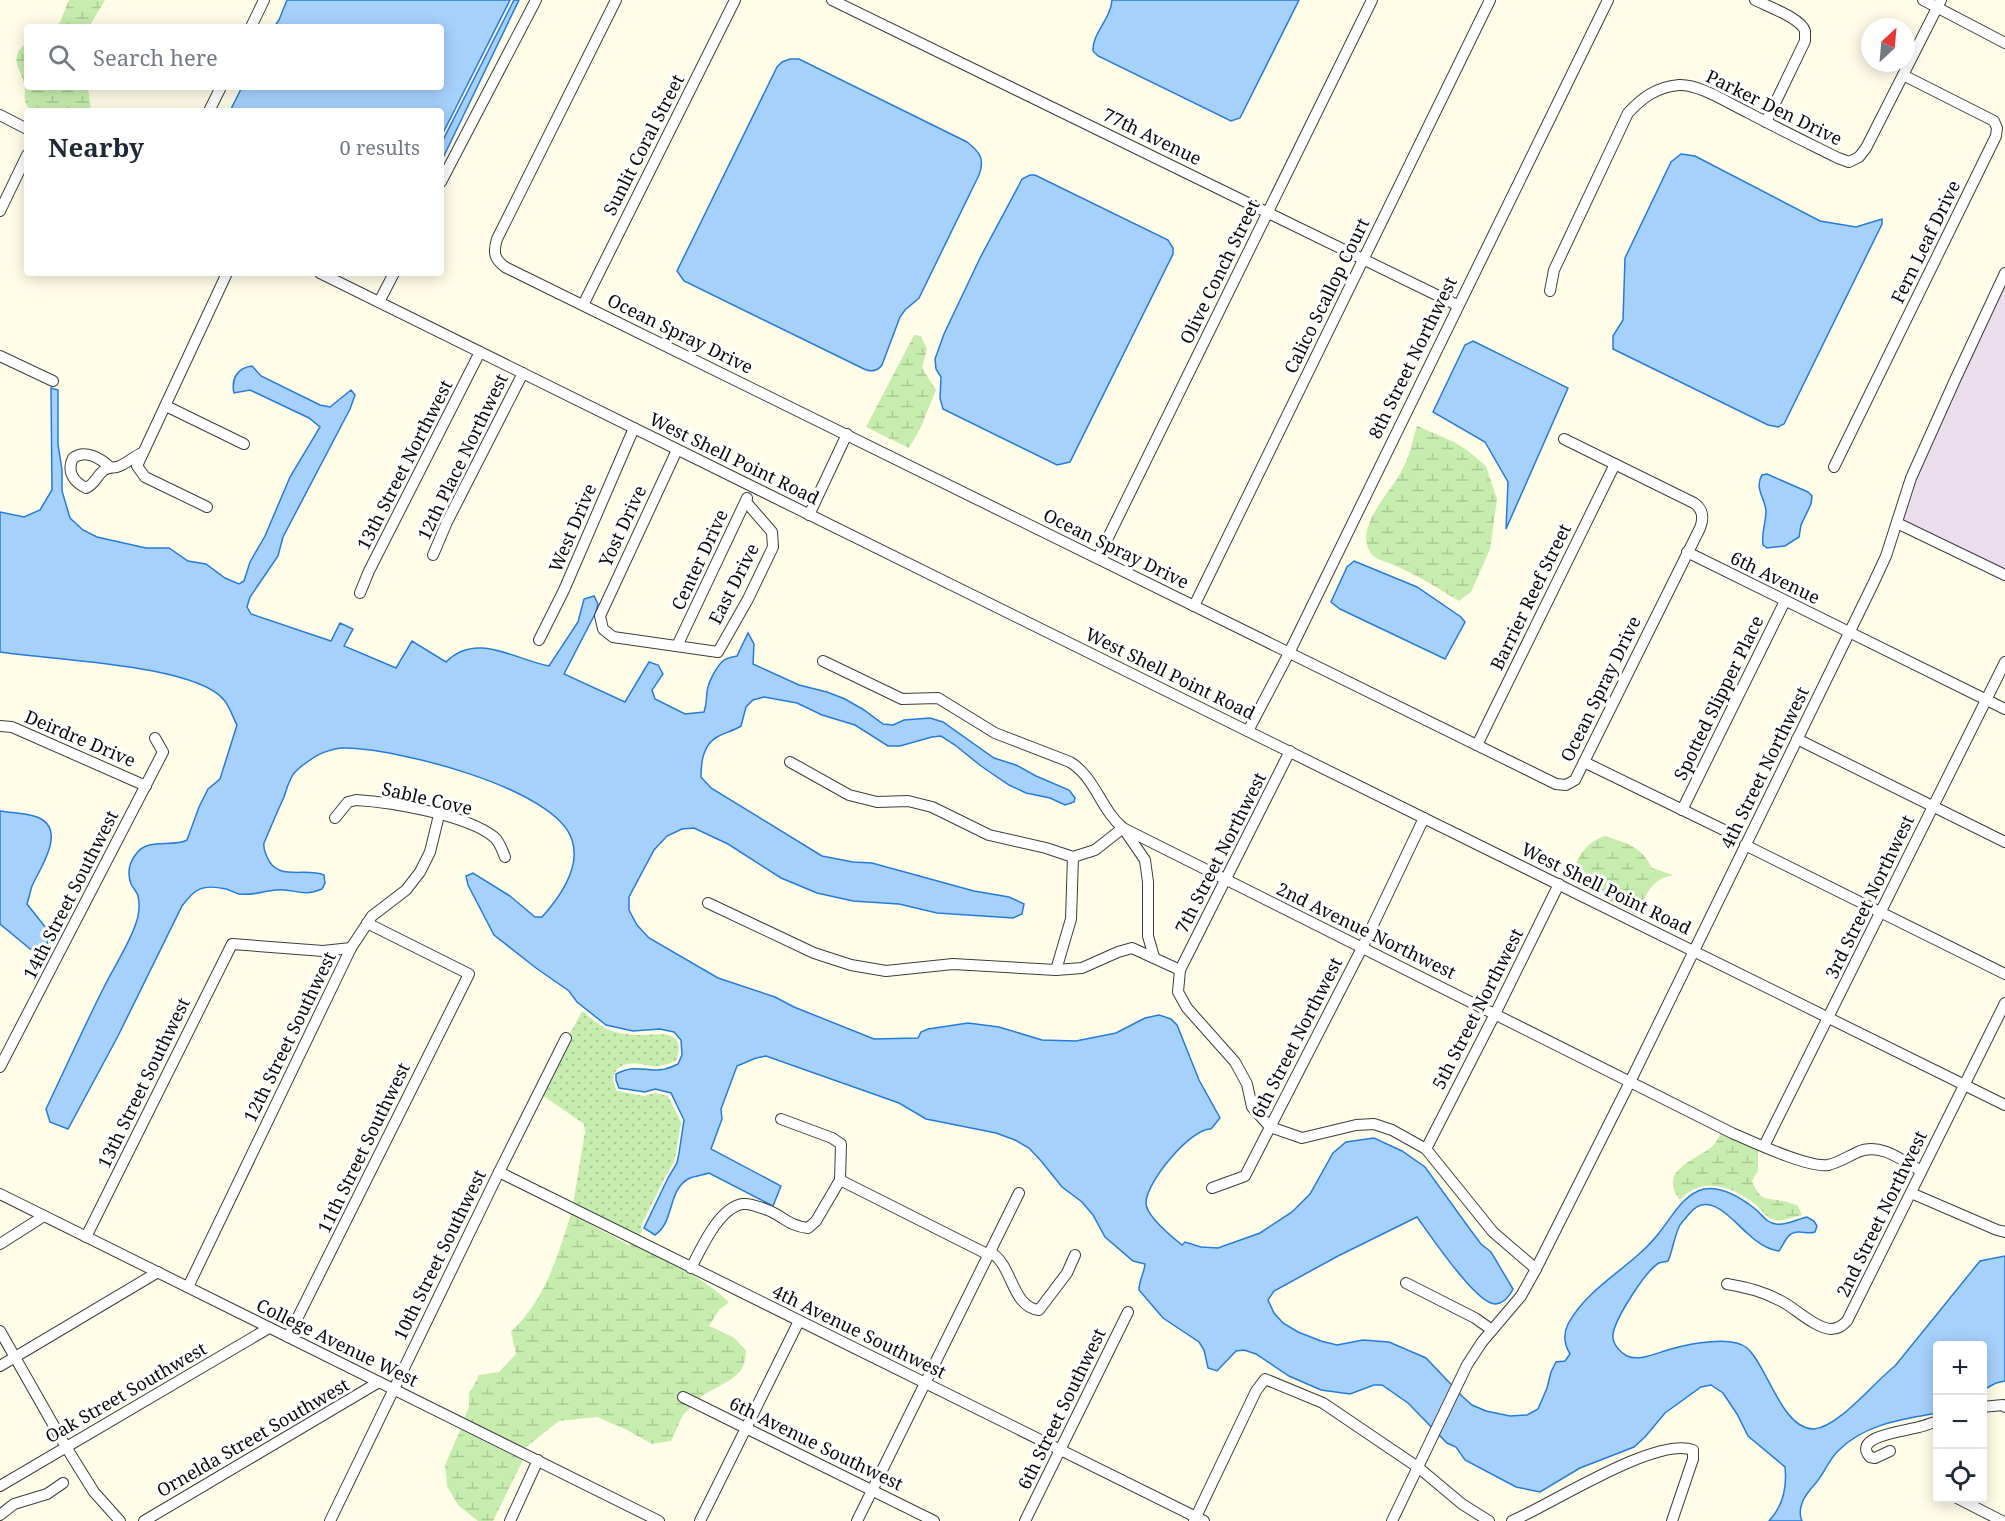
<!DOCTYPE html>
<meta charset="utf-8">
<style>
:root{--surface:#fff;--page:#f2f2f3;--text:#1f2937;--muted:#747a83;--line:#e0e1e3}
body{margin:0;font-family:"Noto Serif",serif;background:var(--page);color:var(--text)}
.controls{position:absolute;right:18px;bottom:18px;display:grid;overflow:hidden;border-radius:6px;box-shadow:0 3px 15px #0003}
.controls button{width:54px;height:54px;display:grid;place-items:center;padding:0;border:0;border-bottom:2px solid var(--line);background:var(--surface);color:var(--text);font:30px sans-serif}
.compass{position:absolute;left:1861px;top:18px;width:54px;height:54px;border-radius:50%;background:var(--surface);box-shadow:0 3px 15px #0003;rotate:26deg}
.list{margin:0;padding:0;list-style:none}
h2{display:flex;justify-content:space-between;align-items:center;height:78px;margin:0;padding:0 24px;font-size:26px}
h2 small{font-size:20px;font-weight:400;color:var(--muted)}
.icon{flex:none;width:33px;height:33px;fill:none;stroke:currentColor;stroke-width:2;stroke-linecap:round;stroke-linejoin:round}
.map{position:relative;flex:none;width:2005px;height:1521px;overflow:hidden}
.search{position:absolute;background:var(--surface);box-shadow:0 3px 15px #0003;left:24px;top:24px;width:420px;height:66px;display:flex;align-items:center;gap:15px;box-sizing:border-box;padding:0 21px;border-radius:6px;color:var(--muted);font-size:22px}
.panel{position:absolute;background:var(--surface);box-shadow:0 3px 15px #0003;left:24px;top:108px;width:420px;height:168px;border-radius:6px}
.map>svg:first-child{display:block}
.industrial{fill:#ebddeb}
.wetland{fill:url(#wetland-marsh)}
.park{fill:url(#park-dots)}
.water{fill:#a6d1fd;stroke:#267cdb;stroke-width:1.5}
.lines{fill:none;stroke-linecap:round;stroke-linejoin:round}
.minor-casing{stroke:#3e3e3e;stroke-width:12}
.minor{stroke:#fff;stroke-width:10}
.labels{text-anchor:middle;stroke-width:6;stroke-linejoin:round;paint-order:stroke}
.street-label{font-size:18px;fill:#0b0b0b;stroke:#fff}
</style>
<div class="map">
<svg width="2005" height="1521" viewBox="0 0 2005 1521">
<defs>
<pattern id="wetland-marsh" width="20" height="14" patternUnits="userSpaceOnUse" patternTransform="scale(1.5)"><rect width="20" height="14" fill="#c7edae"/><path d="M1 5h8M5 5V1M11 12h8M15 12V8" fill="none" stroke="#aaca94"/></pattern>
<pattern id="park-dots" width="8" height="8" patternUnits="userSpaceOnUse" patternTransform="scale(1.5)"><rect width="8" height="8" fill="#c7edae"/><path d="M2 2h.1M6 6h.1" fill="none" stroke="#aaca94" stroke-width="1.8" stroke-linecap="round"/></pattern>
</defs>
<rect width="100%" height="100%" fill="#fffde8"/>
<polygon class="industrial" points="2005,283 2005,570 1902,520 1915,479"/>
<g class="wetland">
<polygon points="69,0 105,0 89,27 56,27 60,22"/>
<path d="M 27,42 L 27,87 L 88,87 L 91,111 L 30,110 C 21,98 27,94 24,82 C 18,64 9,58 27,42 Z"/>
<polygon points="914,335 921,336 927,349 922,368 936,390 920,429 909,448 866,427"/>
<path d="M 1417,426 L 1452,441 L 1467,450 L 1486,466 L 1497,499 L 1490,549 L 1471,592 L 1459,601 C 1436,587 1414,573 1389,563 C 1383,561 1373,558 1370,552 C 1354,526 1392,491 1402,470 C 1410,456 1412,441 1417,426 Z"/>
<path d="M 1605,836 C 1628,844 1640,845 1652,868 L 1673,875 C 1649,880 1647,895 1637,915 L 1569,880 C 1578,859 1582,844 1605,836 Z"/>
<path d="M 1721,1132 L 1758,1149 L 1758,1170 L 1752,1181 C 1760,1201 1765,1198 1784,1201 C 1788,1202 1794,1204 1798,1206 L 1802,1215 C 1791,1217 1780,1224 1770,1218 C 1764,1215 1761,1209 1756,1205 C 1734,1187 1702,1175 1680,1200 C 1657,1170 1695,1161 1714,1145 C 1717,1141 1719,1137 1721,1132 Z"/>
<path d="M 571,1214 L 629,1245 L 631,1243 C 666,1260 701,1276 729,1302 L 719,1310 L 709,1326 L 733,1337 L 746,1350 C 746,1354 745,1360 744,1364 C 738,1382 711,1387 699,1399 L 681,1391 L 678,1399 L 692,1406 L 683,1415 L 671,1441 L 652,1444 L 625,1429 L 597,1417 L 559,1421 L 525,1448 L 464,1419 L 469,1407 L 469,1392 L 472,1389 L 479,1375 L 499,1372 L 516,1354 L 511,1332 C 547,1296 556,1260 571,1214 Z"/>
<polygon points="461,1428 524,1458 493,1521 478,1521 458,1505 447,1486 445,1465"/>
</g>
<path class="park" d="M 582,1011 C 589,1016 597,1024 605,1028 C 612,1032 625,1034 633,1035 C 653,1036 689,1025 676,1061 C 668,1064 661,1067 653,1066 C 648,1066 644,1064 639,1064 C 619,1061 607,1073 617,1091 L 644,1096 L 655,1093 L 668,1096 L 681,1122 L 676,1153 L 674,1162 L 665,1177 L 641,1226 L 642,1231 L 639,1237 L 573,1204 L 585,1132 L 584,1124 L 542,1095 L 572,1036 L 570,1034 Z"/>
<g class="water">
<polygon points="287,0 510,0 441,137 441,111 230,111 242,87 441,87 441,27 274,27 279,20"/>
<polygon points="514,0 519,0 441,162 441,144"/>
<path d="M 1112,0 L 1299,0 L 1240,118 L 1231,121 L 1098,56 L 1093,51 C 1092,33 1111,19 1112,0 Z"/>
<path d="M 790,59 L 799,59 L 967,142 C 980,152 985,159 979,175 L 919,298 L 905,310 L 900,317 L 882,365 C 877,372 871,372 864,369 L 684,281 L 677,271 L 777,67 L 782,62 Z"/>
<polygon points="1681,154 1695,156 1820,221 1856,227 1882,219 1882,224 1784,424 1778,427 1768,425 1613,349 1613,336 1623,320 1625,258 1671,162"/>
<polygon points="1030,175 1035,175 1168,240 1173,248 1173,254 1070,462 1057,465 943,409 940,398 941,377 936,369 935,359 944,334 980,258 1019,185 1022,179"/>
<polygon points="1473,341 1568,388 1506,529 1508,482 1485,442 1433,412 1465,345"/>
<path d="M 252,366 L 261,376 L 320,405 L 330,407 L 351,390 L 355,395 L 350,409 L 283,537 L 278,556 L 250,597 L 247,607 L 251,614 L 331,641 L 340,623 L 353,629 L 344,646 L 396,668 L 412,641 L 446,662 C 476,631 516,660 549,666 L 578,622 L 584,599 L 594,596 L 598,604 L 596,612 L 564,674 L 625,702 L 649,662 L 658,665 L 663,674 L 652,690 L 655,699 L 685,714 L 704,712 C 707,703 706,701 707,692 C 708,683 716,667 723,661 C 726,658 732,657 737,656 L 748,633 L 754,644 L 753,664 L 799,685 L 827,692 L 845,699 L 864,710 L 883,724 L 893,725 L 904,720 L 930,718 L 943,722 L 994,758 L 1016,765 L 1036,776 L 1069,790 L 1075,798 L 1074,802 L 1065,805 L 1050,798 L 1026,793 L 1009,785 L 981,766 L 955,745 L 941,736 L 932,737 L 900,746 L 888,746 L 855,725 L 822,715 L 797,703 L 764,697 L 753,700 L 746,707 L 741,726 C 733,731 724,733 717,737 C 703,745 701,762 701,777 L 711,788 L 822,856 L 853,862 L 872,863 L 974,891 L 1009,897 L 1024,904 L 1022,914 L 1013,918 L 937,913 L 899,904 L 853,901 L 817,893 L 781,878 L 728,844 L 694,828 L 682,829 L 667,836 L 654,850 L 629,897 L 629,910 L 637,925 L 649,938 L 718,978 L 775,997 L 794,1007 L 874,1039 L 918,1038 L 921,1032 L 928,1029 L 968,1023 L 999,1027 L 1042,1040 L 1076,1041 L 1116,1033 L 1145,1018 L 1159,1015 L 1171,1019 L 1177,1025 L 1199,1080 L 1220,1118 L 1211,1129 C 1191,1128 1146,1182 1146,1203 C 1146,1216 1172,1237 1182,1245 L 1185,1242 L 1201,1247 L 1218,1248 L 1260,1233 L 1292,1212 L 1310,1194 L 1333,1153 L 1346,1142 L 1374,1138 L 1402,1151 L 1425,1167 L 1472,1232 L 1481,1244 L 1491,1252 L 1513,1289 C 1509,1297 1501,1307 1491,1303 C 1472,1297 1430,1235 1417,1217 L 1338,1256 L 1274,1291 L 1268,1300 L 1274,1313 L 1283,1323 L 1298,1332 L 1321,1341 L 1337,1345 L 1363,1340 L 1389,1342 L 1426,1358 L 1463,1397 L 1472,1405 L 1486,1411 L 1510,1416 L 1527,1415 L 1538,1409 L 1547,1388 L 1551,1372 L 1556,1362 L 1565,1361 L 1570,1354 C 1564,1344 1563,1334 1568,1324 C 1589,1285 1633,1267 1659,1233 C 1672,1217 1683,1194 1704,1189 C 1721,1186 1741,1198 1754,1208 C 1762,1214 1766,1223 1776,1224 C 1786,1226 1797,1219 1807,1217 L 1814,1221 L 1817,1226 L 1815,1232 C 1809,1234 1805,1232 1800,1232 C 1787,1231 1785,1243 1779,1251 C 1768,1250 1755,1241 1747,1233 C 1732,1220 1709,1189 1689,1214 C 1686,1218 1682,1222 1680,1225 C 1674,1236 1673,1250 1668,1261 C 1665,1262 1661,1262 1659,1263 C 1646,1270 1614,1320 1613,1335 C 1612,1344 1620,1352 1627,1356 C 1639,1362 1659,1352 1671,1349 C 1689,1344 1732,1335 1747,1348 C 1767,1365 1782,1430 1814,1429 C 1839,1427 1875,1381 1895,1366 L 1980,1261 L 2005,1256 L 2005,1381 L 1996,1383 L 1983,1390 L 1982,1346 L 1938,1346 L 1937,1413 C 1903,1419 1865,1424 1839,1450 C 1829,1459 1824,1474 1815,1484 C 1806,1494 1796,1507 1802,1521 L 1769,1521 C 1783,1506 1787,1486 1785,1467 L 1748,1436 L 1737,1414 L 1723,1393 L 1711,1385 L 1701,1387 L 1665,1413 L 1645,1437 L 1634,1447 L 1580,1468 L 1540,1492 L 1516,1487 L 1465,1460 L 1456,1447 L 1447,1443 L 1408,1403 L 1382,1385 L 1374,1385 L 1350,1394 L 1321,1390 L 1289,1376 L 1256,1354 L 1244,1350 L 1236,1351 L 1217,1371 L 1208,1368 L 1204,1350 L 1199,1342 L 1163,1318 L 1139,1290 C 1139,1280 1144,1274 1145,1264 L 1133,1261 L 1105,1237 L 1093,1215 L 1082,1202 L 1062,1187 L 1042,1162 L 1029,1148 L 1015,1140 L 996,1133 L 926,1119 L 899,1103 L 766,1056 L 756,1058 L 737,1066 L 721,1109 L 722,1119 L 711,1149 L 781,1186 L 773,1206 L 709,1173 C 703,1175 696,1176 690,1178 C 667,1189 675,1222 655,1235 L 644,1228 L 668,1178 L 677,1163 L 679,1153 L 684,1120 L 671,1093 L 655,1089 L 645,1092 L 619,1088 L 616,1080 L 616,1074 C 638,1063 645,1073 665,1069 C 669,1068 674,1066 678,1064 L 682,1055 L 681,1040 L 674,1032 L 660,1029 L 633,1031 L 606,1025 L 577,1002 L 569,991 L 536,968 L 494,935 L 468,885 L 466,876 L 473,873 L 510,896 L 535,917 L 542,917 C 559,898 581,867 572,840 C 557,788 392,747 343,748 C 335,748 320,753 313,758 C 307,762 296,769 292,776 C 289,782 286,790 284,797 C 277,812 271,827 264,843 C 263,849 265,851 267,857 C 277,882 305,867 324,875 L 325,883 L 322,889 C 301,898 295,888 276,890 C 264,891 252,896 239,894 C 234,893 230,890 226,889 C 203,884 195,888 182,906 L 118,1036 L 68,1129 L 50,1122 L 46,1109 C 65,1069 83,1029 103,989 C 113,968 129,945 136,923 C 139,916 140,904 138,896 C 137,892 133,888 131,884 C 127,873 129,863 136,854 C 148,837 172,848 187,840 L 199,807 L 208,789 L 220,779 L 237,725 C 233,718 230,707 224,700 C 195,664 49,660 0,652 L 0,512 L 24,517 L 40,510 L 52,490 L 51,388 L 58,390 L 58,444 L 62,470 L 62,491 L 70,518 L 83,530 L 97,537 L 146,548 L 169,548 L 188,561 L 206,564 L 225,578 L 239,584 L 244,581 L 250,562 L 265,536 L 290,477 L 320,427 L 309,418 L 250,390 L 234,393 C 231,379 237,368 252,366 Z"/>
<path d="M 1767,474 L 1808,492 L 1812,496 L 1811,504 L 1801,525 L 1799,537 L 1785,546 L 1767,548 L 1763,545 C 1761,533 1766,523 1766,511 C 1765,498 1754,488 1762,475 Z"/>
<polygon points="1354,561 1417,587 1461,617 1465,622 1445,659 1340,609 1331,602 1347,567"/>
<path d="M 0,811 C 12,813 26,813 37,817 C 68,829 40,868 32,886 C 30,892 29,898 27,904 L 50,933 L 44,957 L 40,957 L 0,924 Z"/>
</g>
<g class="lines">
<defs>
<g id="minor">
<path d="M 616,0 L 497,239 C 493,252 494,259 505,267 L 1556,784 L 1566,785 L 1575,780 L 1700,528 C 1704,518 1703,509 1694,503 L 1564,439"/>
<polyline points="832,0 1457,305"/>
<path d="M 1755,0 C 1767,6 1801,18 1805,31 C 1805,32 1805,40 1805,41 L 1766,122"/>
<polyline points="1923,0 2005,43"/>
<polyline points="251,27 264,0"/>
<polyline points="209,111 221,87"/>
<polyline points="0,115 27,129"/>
<polyline points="441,182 536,0"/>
<polyline points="0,211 27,155"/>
<polyline points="320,273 2005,1105"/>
<path d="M 1550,291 L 1554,270 L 1628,113 C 1642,98 1656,87 1679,85 C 1699,84 1728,103 1747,112 C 1777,128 1808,143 1838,158 L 1849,162 L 1859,157 L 1866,148 L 1941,0"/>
<polyline points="379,302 394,273"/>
<polyline points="583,305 735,0"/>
<polyline points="0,356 53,381"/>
<polyline points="166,406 244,444"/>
<polyline points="677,450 600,616 603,629 613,637 718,652 748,599 773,547 772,532 746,502"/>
<path d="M 110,467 C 100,458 85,449 73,458 C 66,472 74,482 86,488 C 95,484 96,477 103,471 C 107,467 111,468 117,467 C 125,465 134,456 142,453"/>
<polyline points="1834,467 1996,136 1997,128 1994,121 1903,75"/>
<polyline points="207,507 145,477 137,466 227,273"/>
<polyline points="809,515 847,434"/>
<polyline points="1897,523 2005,575"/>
<polyline points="1687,552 2005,709"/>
<polyline points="433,555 447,522 523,373"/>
<polyline points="1098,558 1372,0"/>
<polyline points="360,593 369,571 480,352"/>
<polyline points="1194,606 1490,0"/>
<polyline points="539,640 564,590 634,428"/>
<polyline points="677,646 747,498"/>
<path d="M 823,661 L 902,699 L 938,698 L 995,733 L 1070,762 C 1095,777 1101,810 1123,828 L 1732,1133 C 1753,1142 1808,1168 1828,1165 C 1838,1163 1849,1156 1858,1152 C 1880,1142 1902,1160 1921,1171"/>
<polyline points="0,726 12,727 146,786"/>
<polyline points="1248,731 1289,653 1608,0"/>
<polyline points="1797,739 2005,842"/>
<polyline points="1477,745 1615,464"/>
<polyline points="1290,751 1180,970 1178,992 1187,1008 1235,1062 1247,1084 1252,1107 1270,1127 1302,1138 1356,1125 1374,1124 1392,1130 1426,1149 1493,1232 1536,1269"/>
<polyline points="790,762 849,795 877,802 908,801 932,807 989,835 1046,848 1073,857 1095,850 1123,828 1145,860 1148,882 1148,936 1154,957"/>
<polyline points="1584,762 1728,832"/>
<polyline points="1682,810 1785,601"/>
<path d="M 335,818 L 348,802 L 356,800 C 391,802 467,815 494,837 C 500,842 502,850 505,857"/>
<polyline points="1745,845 2005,974"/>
<polyline points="708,903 814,953 851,965 886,971 953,964 1056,970 1082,968 1118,952 1132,948 1180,970"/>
<polyline points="1056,970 1071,919 1073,857"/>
<polyline points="0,1067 163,752 155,738"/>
<polyline points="781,1119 832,1138 841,1144 840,1180"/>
<polyline points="1764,1146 2005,662"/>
<polyline points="1426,1149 1495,1014 1559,884"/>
<polyline points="499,1172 1204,1521"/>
<polyline points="840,1180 989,1255"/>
<polyline points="1212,1188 1245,1176 1362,948 1424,818"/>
<polyline points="1911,1193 1997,1230 2005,1232"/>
<polyline points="0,1194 659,1521"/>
<polyline points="86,1237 232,944 323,951 351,948"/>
<polyline points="0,1244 44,1216"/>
<path d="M 990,1252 C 1013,1264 1011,1307 1039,1310 L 1067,1273 L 1075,1255"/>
<path d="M 691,1268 C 701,1249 719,1207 743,1204 C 751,1203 762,1208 770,1211 C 785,1218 790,1226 808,1228 L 816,1221 L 840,1180"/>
<polyline points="1406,1283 1475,1318 1492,1330"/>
<path d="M 1727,1284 C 1749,1288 1762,1291 1781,1301 C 1795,1308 1815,1328 1831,1329 C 1838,1329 1842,1326 1847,1321 L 2005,1003"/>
<polyline points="188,1287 351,948 372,916 406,890 420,872 430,852 439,815"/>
<polyline points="0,1331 66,1447 94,1492 120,1521"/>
<polyline points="288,1337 469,974 367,923"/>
<polyline points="0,1366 158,1272"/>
<polyline points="683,1397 934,1521"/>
<polyline points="1982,1407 2003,1405 2005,1407"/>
<path d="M 1890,1451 L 1875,1458 L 1870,1457 C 1851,1436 1906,1431 1919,1427 C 1925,1426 1931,1423 1938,1421"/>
<polyline points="0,1486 269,1328"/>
<polyline points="1957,1498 2002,1521"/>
<polyline points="0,1515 14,1504 47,1494 63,1483"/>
<polyline points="144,1521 379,1382"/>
<polyline points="330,1521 499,1172 566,1038"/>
<polyline points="510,1521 538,1460"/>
<polyline points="700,1521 799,1321"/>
<polyline points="857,1521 1019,1193"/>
<polyline points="1025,1521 1128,1312"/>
<polyline points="1194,1521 1256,1391 1265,1379 1323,1403 1419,1468 1462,1504 1489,1521"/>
<polyline points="1392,1521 1467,1365 1482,1342 1521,1296 1536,1269 1630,1082 1873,584 1886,556 1911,478 1955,380 2005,273"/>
<path d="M 1512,1521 C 1552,1504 1656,1436 1693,1450 L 1693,1459 L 1672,1521"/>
</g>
</defs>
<use href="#minor" class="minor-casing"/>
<use href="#minor" class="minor"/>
</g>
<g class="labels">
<g class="street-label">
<text transform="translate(1774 108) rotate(26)" y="6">Parker Den Drive</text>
<text transform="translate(1152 137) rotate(26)" y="6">77th Avenue</text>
<text transform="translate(644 145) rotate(-63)" y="6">Sunlit Coral Street</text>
<text transform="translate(1926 242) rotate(-64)" y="6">Fern Leaf Drive</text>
<text transform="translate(1220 272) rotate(-64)" y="6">Olive Conch Street</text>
<text transform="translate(1327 296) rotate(-64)" y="6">Calico Scallop Court</text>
<text transform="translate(680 334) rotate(26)" y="6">Ocean Spray Drive</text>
<text transform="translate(1413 358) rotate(-64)" y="6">8th Street Northwest</text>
<text transform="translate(463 457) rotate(-64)" y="6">12th Place Northwest</text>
<text transform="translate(734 459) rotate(26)" y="6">West Shell Point Road</text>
<text transform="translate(405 465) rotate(-63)" y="6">13th Street Northwest</text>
<text transform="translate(623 526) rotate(-65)" y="6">Yost Drive</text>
<text transform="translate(573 528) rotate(-67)" y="6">West Drive</text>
<text transform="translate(1116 549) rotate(26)" y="6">Ocean Spray Drive</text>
<text transform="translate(700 560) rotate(-65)" y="6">Center Drive</text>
<text transform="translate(1775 578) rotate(26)" y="6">6th Avenue</text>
<text transform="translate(734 584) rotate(-63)" y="6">East Drive</text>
<text transform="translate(1531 597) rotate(-64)" y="6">Barrier Reef Street</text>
<text transform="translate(1170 674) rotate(26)" y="6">West Shell Point Road</text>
<text transform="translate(1601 689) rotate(-64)" y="6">Ocean Spray Drive</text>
<text transform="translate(1719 698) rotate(-64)" y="6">Spotted Slipper Place</text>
<text transform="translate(80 739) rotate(23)" y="6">Deirdre Drive</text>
<text transform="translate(1765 768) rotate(-64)" y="6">4th Street Northwest</text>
<text transform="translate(427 799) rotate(13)" y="6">Sable Cove</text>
<text transform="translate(1221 853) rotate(-63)" y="6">7th Street Northwest</text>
<text transform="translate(1606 889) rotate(26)" y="6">West Shell Point Road</text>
<text transform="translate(71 895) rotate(-63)" y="6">14th Street Southwest</text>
<text transform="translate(1870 897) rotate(-64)" y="6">3rd Street Northwest</text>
<text transform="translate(1366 931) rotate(26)" y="6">2nd Avenue Northwest</text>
<text transform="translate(1478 1009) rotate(-63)" y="6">5th Street Northwest</text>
<text transform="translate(290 1037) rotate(-64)" y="6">12th Street Southwest</text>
<text transform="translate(1297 1038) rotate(-63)" y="6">6th Street Northwest</text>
<text transform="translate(144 1083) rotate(-64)" y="6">13th Street Southwest</text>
<text transform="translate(364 1148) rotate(-64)" y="6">11th Street Southwest</text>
<text transform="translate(1882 1214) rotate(-64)" y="6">2nd Street Northwest</text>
<text transform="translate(440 1255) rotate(-64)" y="6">10th Street Southwest</text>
<text transform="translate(859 1332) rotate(26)" y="6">4th Avenue Southwest</text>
<text transform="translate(337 1343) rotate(26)" y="6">College Avenue West</text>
<text transform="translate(126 1393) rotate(-30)" y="6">Oak Street Southwest</text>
<text transform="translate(1062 1409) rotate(-64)" y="6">6th Street Southwest</text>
<text transform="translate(253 1438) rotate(-30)" y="6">Ornelda Street Southwest</text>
<text transform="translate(816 1444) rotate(26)" y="6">6th Avenue Southwest</text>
</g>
</g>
</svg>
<div class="controls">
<button>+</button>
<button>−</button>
<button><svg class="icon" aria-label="locate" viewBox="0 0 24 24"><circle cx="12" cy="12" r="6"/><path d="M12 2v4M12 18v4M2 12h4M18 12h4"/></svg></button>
</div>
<svg class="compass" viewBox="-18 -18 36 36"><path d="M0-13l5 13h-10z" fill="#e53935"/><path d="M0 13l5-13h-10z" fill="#747a83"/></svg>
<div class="search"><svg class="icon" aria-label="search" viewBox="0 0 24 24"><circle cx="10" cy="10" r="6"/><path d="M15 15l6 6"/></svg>Search here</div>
<section class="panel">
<h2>Nearby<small>0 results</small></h2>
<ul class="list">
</ul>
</section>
</div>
